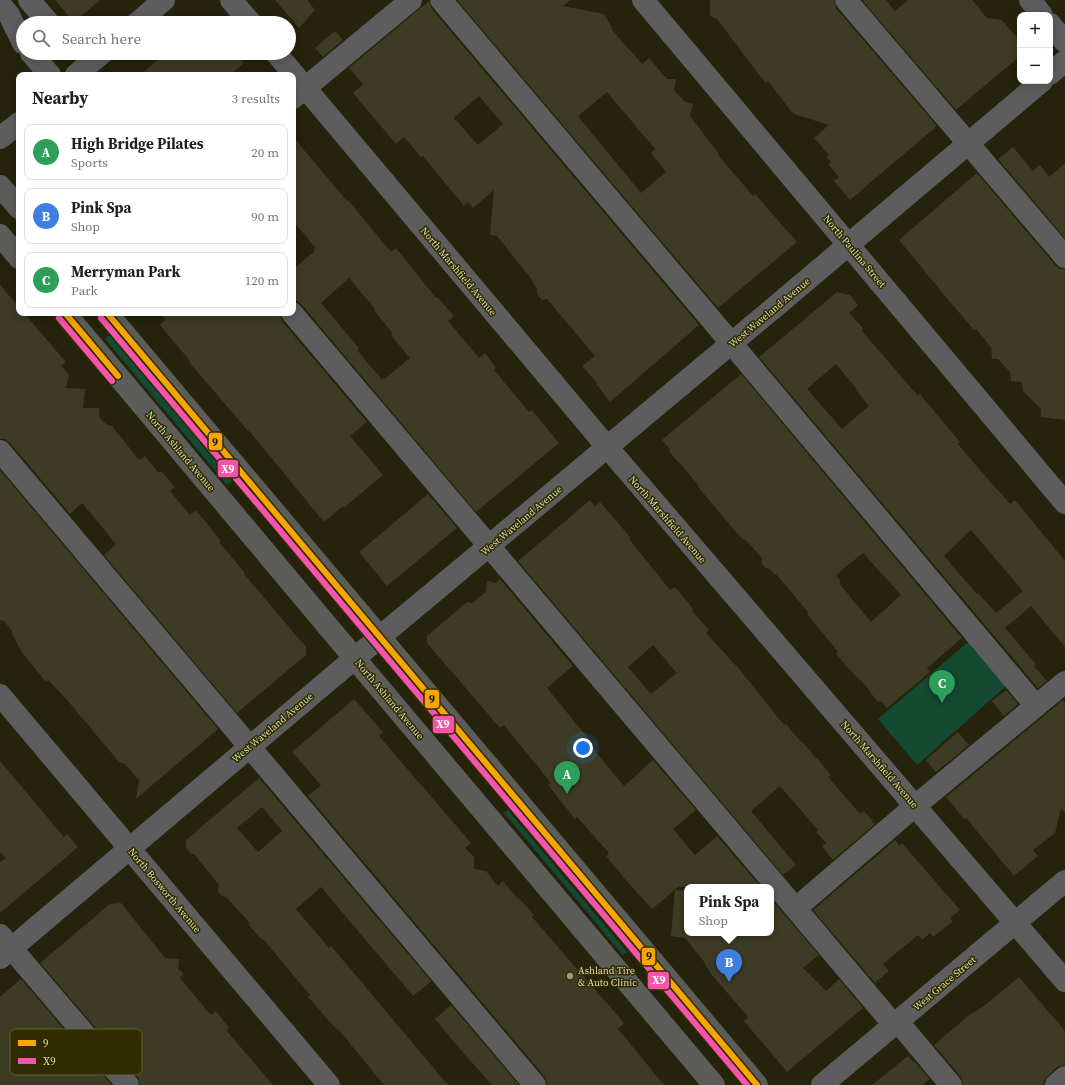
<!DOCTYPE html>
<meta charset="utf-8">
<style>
:root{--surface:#fff;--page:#f6f6f6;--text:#202124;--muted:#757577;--line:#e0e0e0;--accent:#d93025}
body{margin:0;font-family:"Source Serif 4",serif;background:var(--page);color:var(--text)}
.controls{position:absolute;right:12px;top:12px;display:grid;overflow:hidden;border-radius:8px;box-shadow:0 2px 10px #0003}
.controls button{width:36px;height:36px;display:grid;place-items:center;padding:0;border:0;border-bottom:1px solid var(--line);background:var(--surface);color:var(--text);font:20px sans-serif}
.you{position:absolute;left:583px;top:748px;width:14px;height:14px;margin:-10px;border:3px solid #fff;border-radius:50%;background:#1a73e8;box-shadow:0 0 0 6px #1a73e833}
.badge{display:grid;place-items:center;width:26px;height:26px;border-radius:50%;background:var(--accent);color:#fff;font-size:13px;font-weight:700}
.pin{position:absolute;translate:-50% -33px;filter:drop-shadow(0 1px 2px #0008)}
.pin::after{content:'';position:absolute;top:21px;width:14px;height:12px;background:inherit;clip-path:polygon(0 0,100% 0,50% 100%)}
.popup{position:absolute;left:684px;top:884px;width:90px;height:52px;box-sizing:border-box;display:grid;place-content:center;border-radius:8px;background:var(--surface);filter:drop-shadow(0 1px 3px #0005);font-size:13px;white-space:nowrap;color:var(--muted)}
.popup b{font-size:15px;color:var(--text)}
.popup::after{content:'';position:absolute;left:50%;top:100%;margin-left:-8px;border:8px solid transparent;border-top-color:var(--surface)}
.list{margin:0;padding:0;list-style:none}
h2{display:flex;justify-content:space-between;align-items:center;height:52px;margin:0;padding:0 16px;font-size:17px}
h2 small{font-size:13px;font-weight:400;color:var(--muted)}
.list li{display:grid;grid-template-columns:26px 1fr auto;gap:12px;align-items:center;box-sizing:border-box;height:56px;margin:0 8px 8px;padding:0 8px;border:1px solid var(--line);border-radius:8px}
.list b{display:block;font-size:15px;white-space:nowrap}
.list p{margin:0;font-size:13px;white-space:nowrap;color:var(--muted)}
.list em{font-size:13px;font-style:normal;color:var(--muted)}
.icon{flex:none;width:22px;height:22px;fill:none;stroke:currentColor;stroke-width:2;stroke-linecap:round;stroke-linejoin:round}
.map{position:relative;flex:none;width:1065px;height:1085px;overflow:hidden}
.search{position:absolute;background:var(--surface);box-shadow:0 2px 10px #0003;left:16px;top:16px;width:280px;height:44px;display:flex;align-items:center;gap:10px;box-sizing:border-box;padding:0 14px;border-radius:22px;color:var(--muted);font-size:15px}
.panel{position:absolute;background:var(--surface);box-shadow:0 2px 10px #0003;left:16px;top:72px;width:280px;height:244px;border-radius:8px}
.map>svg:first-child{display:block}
.green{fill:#144932}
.building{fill:#3d3b24;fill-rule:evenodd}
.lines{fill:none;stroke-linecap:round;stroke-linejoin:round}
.minor{stroke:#5d5d5e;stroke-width:22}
.major{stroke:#5c5c59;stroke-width:22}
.bus-1-casing{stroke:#302c00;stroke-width:9}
.bus-2-casing{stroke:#302c00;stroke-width:9}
.bus-1{stroke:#f7a600;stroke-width:6}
.bus-2{stroke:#f653ac;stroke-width:6}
.poi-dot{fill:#9c9a78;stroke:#302c00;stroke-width:1.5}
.labels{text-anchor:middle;stroke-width:3;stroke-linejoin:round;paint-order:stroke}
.street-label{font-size:10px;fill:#dcdab2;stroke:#302c00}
.poi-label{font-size:10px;fill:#dcdab2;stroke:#302c00;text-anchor:start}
.key{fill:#302c00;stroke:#646035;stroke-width:1}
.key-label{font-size:11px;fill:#dcdab2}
.line-badge{stroke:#302c00;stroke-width:1.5}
.badge-label{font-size:11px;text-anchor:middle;font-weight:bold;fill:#fff}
.pale-badge-label{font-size:11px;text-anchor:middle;font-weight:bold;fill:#111}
</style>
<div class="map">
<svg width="1065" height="1085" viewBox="0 0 1065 1085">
<rect width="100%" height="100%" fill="#25230b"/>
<g class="green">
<polygon points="110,335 232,481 227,485 105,339"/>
<polygon points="968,642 1006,686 917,765 878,719"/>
<polygon points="508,810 627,952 623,955 504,813"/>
</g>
<g class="building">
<polygon points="55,0 100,0 74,22"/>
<polygon points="275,0 307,0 315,10 299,28"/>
<path d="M 457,0 L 570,0 L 563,6 L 604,14 L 612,28 L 611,29 L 642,64 L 649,58 L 667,79 L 676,79 L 674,90 L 685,102 L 693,104 L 690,116 L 719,154 L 718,155 L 753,196 L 755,194 L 797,242 L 718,308 ZM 607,92 L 655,149 L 651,153 L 666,172 L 641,193 L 578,116 Z"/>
<polygon points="710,0 834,0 836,8 937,126 850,200 834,181 839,177 828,164 831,162 826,157 829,155 814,138 829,125 794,114 791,111 768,81 766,83 750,63 717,19 710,16"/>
<polygon points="862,0 886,0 895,11 908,0 972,0 987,18 1002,20 1020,41 1020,56 956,110"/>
<path d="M 429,1 L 431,8 L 699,325 L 610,402 L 596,384 L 597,383 L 582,366 L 595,356 L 547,299 L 542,300 L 537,294 L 537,288 L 532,282 L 533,281 L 497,236 L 490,235 L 494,190 L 473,208 L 468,202 L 464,206 L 423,156 L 421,157 L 404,137 L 396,144 L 353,93 L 363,84 L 349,68 ZM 479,96 L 503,124 L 478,145 L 454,118 Z"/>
<polygon points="335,31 343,40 323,57 315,48"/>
<polygon points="166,53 236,53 244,63 230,75 140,75"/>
<path d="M 293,137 L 347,201 L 348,200 L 391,252 L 396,248 L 436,298 L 437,297 L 454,316 L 448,321 L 479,358 L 485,353 L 496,368 L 494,370 L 529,412 L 532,410 L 559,443 L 476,512 L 302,305 L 297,301 L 293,301 L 293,269 L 315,251 L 313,249 L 316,248 L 293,221 ZM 349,278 L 375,309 L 374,310 L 393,334 L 391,335 L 410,358 L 385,379 L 384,378 L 382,380 L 357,350 L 359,348 L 321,303 Z"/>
<polygon points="1013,147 1033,171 1040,165 1049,177 1065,163 1065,238 998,159"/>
<polygon points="977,173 1055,265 1060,269 1065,269 1065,420 1041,417 1041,409 1023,391 1022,382 1011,381 1010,372 998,359 992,359 991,347 976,329 974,330 950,302 899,240"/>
<polygon points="0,285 19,307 19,313 24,313 66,362 61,366 69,375 66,388 85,389 83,408 99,408 99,417 107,425 112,426 139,460 145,456 159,473 161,471 175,487 170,491 190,515 196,510 221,541 219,542 245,573 244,574 306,647 306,655 237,713 104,555 116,544 82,503 70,514 10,443 5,439 0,439"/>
<path d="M 837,292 L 850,295 L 858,305 L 849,313 L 863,328 L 862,331 L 918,396 L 920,394 L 960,442 L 958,444 L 979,469 L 1010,504 L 1015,500 L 1065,561 L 1065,647 L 1031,606 L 1005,628 L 1036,664 L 1034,666 L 1047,681 L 1038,688 L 759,357 ZM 836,364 L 856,388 L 855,389 L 869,406 L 842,429 L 807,389 ZM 971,530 L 1023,591 L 996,613 L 978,593 L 977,594 L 944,556 Z"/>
<polygon points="160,313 280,313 282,321 367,422 350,436 383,475 344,508 343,506 324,522 249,431 248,431 189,362 190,361 160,325 165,320"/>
<path d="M 741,374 L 962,638 L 927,668 L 930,672 L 887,708 L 882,702 L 877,701 L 861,680 L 860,681 L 836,654 L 838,652 L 807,614 L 808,612 L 776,574 L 775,575 L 770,569 L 765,568 L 762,564 L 762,558 L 745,539 L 743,540 L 730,525 L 698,487 L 699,486 L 684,468 L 670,453 L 669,448 L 662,440 ZM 863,553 L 901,595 L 871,622 L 839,583 L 841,582 L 836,575 Z"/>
<polygon points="0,470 218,729 136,799 139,780 125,764 119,762 68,701 48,680 46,682 21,651 12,634 12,631 4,621 0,620"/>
<polygon points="428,494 457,528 387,586 359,552"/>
<path d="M 590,500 L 595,506 L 600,502 L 631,538 L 629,539 L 670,590 L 675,587 L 694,610 L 692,611 L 709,630 L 706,633 L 740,670 L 784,725 L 786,724 L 801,742 L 803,743 L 816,758 L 817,758 L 831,775 L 828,777 L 860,814 L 864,811 L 875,824 L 833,860 L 822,846 L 826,843 L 816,832 L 818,830 L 780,786 L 751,811 L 796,865 L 783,875 L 518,561 ZM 653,645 L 677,673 L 651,694 L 628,667 Z"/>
<polygon points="500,579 573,666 547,688 592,743 590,745 624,786 653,760 696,810 673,829 695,855 717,836 761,887 678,887 652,909 624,878 606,856 609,853 577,817 575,819 548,785 551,783 504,725 500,728 427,643 427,636 467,602 472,603 486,592 487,581 496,583"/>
<polygon points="1006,690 1018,704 1004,716 992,701"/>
<polygon points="354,699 383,732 379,736 471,843 465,848 474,857 474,869 486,871 498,886 503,881 518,899 519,898 534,915 532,917 624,1023 618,1029 664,1085 547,1085 545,1077 308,796 321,785 292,752"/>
<polygon points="1063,700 1065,703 1065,813 1061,808 1055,833 1033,850 1038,856 1014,876 966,818 964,819 946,797"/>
<polygon points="958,732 969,745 936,772 926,760"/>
<polygon points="0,761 64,837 67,834 78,847 0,913 0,862 6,858 0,852"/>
<path d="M 259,778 L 431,981 L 413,996 L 321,887 L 296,909 L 329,948 L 331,946 L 448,1085 L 384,1085 L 338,1029 L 337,1030 L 308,997 L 310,995 L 263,939 L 262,940 L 248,924 L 250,923 L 226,897 L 222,896 L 218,891 L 219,885 L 194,854 L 191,854 L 186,848 L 186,840 ZM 262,807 L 282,831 L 258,852 L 237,828 Z"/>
<polygon points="895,840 900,846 902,843 960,910 950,918 953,921 933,937 930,933 922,940 918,935 883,964 889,971 875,983 813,910"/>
<polygon points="675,890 687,891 687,933 771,933 771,899 819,955 803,968 826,991 839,979 863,1008 787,1072 744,1021 748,1017 712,975 705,965 705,963 685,938 671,936"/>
<polygon points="121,903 165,958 179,959 178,969 184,974 180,978 211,1015 216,1011 229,1028 226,1030 273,1085 140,1085 138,1077 40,963 110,904"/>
<polygon points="1019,977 1065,1031 1065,1065 1057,1067 1048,1076 1044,1081 1044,1085 963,1085 961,1077 934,1045 969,1015 984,1006"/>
<polygon points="21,979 112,1085 0,1085 0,997"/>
<polygon points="451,1005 519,1085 492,1085 459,1048 435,1019"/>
<polygon points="908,1056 914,1063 915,1062 930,1079 922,1085 872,1085"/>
</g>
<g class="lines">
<g class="minor">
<polyline points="29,0 49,23"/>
<polyline points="231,0 251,23"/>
<polyline points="441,0 721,331 1036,706"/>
<polyline points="643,0 1065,503"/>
<polyline points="846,0 1065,257"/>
<polyline points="1030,0 1042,15"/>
<polyline points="0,4 9,15 23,43"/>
<polyline points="137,23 164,0"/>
<polyline points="1050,24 1065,42"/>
<polyline points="31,53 50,75"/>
<polyline points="276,53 608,448 1065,981"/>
<polyline points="1050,74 1065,61"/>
<polyline points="76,75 102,53"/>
<polyline points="293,98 411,0"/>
<polyline points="0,138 19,123"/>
<path d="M 292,313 C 492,551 693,788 894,1025"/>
<polyline points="0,451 535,1085"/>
<polyline points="0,695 329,1085"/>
<polyline points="796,908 915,806 1065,682"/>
<polyline points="0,935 128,1085"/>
<polyline points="0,958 381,636 776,306 1042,81"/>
<polyline points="898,1022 951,1085"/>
<polyline points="822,1085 1065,881"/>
<polyline points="1056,1085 1065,1077"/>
</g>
<g class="major">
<polyline points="0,186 19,208"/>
<polyline points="0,235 19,258"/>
<path d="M 65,313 C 280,571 498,828 714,1085"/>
<polyline points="107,313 757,1085"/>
</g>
<defs>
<g id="bus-1">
<polyline points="65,313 118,376"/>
<polyline points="107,313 757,1085"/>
</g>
<g id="bus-2">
<polyline points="59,318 112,381"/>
<polyline points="101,318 747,1085"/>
</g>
</defs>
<use href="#bus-1" class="bus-1-casing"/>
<use href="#bus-2" class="bus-2-casing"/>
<use href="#bus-1" class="bus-1"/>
<use href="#bus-2" class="bus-2"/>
</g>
<circle class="poi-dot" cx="570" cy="976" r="4"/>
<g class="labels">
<g class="street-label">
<text transform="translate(855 251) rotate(50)" y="4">North Paulina Street</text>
<text transform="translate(459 271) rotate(50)" y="4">North Marshfield Avenue</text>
<text transform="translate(769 312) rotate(-40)" y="4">West Waveland Avenue</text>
<text transform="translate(181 451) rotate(50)" y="4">North Ashland Avenue</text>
<text transform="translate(668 519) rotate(49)" y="4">North Marshfield Avenue</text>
<text transform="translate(521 520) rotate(-40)" y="4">West Waveland Avenue</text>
<text transform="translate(390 699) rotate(50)" y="4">North Ashland Avenue</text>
<text transform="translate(272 727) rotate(-40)" y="4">West Waveland Avenue</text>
<text transform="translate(880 764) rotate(49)" y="4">North Marshfield Avenue</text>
<text transform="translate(165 890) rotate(50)" y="4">North Bosworth Avenue</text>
<text transform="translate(944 983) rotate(-40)" y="4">West Grace Street</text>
</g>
<g class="poi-label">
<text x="578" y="974">Ashland Tire<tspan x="578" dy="12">&amp; Auto Clinic</tspan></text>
</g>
</g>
<rect x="10" y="1029" width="132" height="46" rx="6" class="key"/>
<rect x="18" y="1040" width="18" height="6" fill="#f7a600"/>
<rect x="18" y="1058" width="18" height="6" fill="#f653ac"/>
<g class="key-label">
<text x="43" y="1047">9</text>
<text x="43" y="1065">X9</text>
</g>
<g class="line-badge">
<rect x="208" y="432" width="15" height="19" rx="4" fill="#f7a600"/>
<rect x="217" y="459" width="22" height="19" rx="4" fill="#f653ac"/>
<rect x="424" y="689" width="16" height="20" rx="4" fill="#f7a600"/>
<rect x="432" y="715" width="23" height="19" rx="4" fill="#f653ac"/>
<rect x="641" y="947" width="15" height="19" rx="4" fill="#f7a600"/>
<rect x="647" y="971" width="23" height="19" rx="4" fill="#f653ac"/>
</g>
<g class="badge-label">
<text x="228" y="473">X9</text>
<text x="443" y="728">X9</text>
<text x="659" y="984">X9</text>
</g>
<g class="pale-badge-label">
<text x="215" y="446">9</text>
<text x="432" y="703">9</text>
<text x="649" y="960">9</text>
</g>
</svg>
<div class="controls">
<button>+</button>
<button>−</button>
</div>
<div class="you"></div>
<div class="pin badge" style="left:567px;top:794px;background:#2e9e5b">A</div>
<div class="pin badge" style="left:729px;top:982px;background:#3f7fe0">B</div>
<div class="popup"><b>Pink Spa</b>Shop</div>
<div class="pin badge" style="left:942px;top:703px;background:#2e9e5b">C</div>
<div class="search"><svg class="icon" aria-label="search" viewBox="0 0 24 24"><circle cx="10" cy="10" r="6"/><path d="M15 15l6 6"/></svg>Search here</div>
<section class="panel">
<h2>Nearby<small>3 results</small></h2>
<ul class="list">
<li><span class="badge" style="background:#2e9e5b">A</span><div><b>High Bridge Pilates</b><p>Sports</p></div><em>20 m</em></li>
<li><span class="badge" style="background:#3f7fe0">B</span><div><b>Pink Spa</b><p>Shop</p></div><em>90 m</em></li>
<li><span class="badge" style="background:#2e9e5b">C</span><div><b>Merryman Park</b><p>Park</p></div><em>120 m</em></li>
</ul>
</section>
</div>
